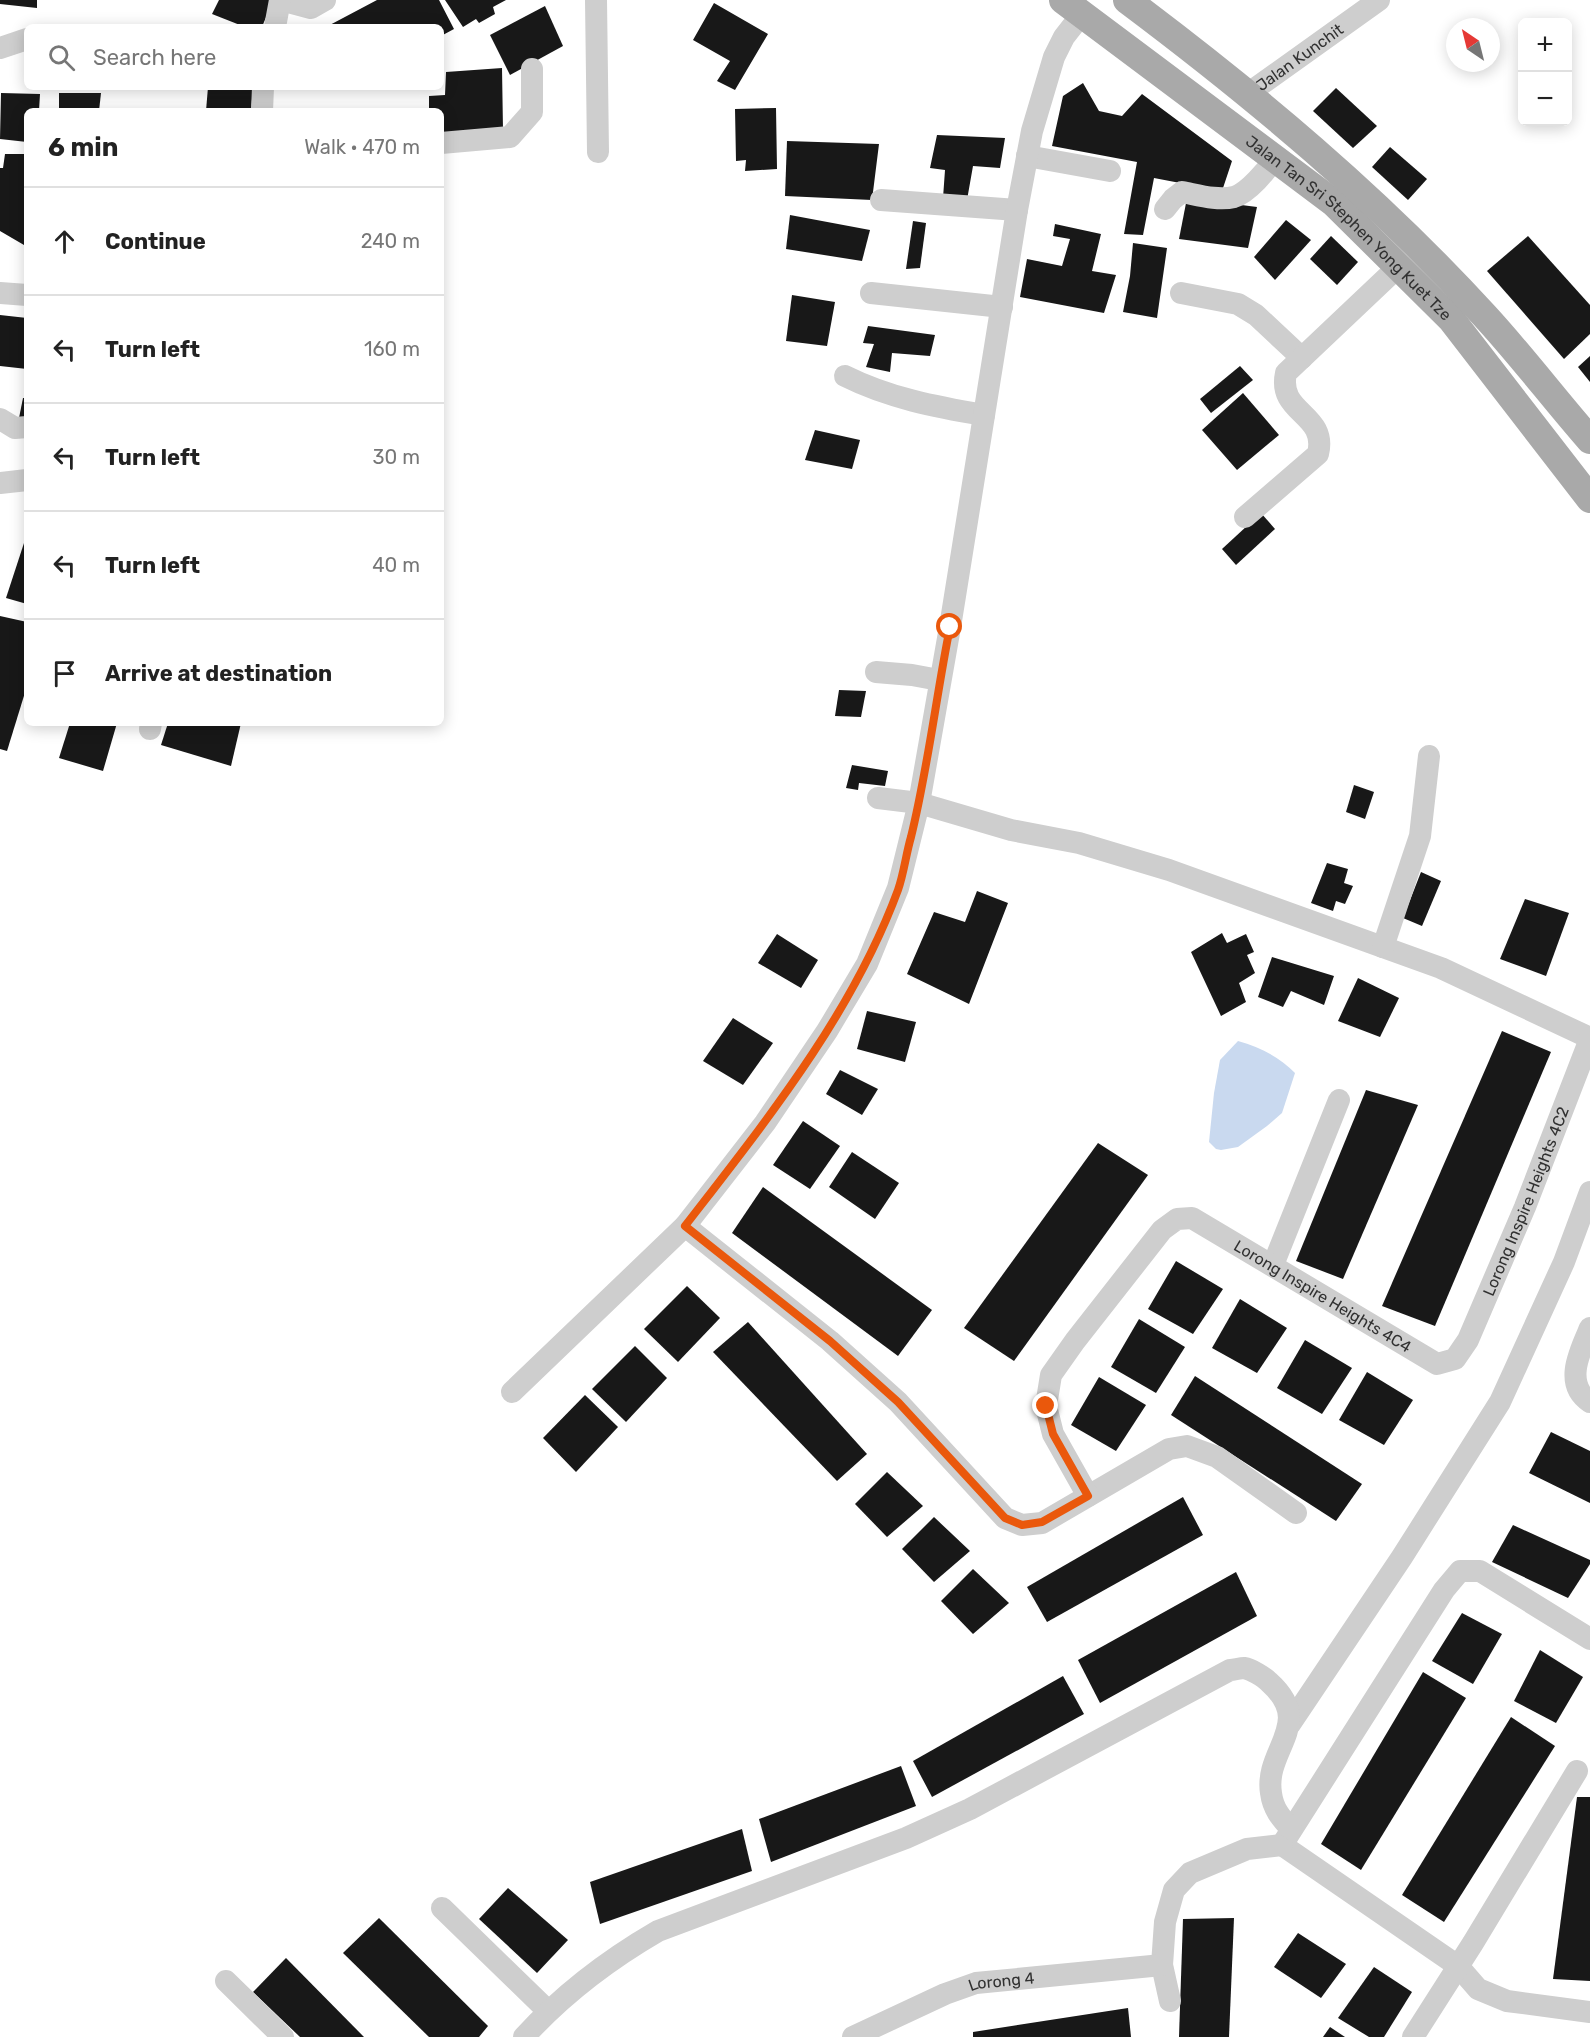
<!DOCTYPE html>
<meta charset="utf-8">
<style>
:root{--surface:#fff;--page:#f2f2f2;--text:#222;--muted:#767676;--line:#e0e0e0}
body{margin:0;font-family:Rubik,sans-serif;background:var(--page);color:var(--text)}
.controls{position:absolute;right:18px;top:18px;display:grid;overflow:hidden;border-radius:9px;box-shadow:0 3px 15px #0003}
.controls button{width:54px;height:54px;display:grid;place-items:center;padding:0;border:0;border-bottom:2px solid var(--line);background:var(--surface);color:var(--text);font:30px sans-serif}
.compass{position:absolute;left:1446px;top:18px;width:54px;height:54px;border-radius:50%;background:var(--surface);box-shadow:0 3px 15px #0003;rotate:325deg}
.stop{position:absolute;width:18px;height:18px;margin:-14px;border:4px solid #ea580c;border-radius:50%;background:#fff}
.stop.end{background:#ea580c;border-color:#fff;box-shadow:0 2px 6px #0008}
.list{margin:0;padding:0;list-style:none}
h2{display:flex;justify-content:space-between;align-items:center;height:78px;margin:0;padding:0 24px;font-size:26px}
h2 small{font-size:20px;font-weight:400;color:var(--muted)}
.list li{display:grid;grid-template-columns:39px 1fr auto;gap:18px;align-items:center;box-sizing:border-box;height:108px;padding:0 24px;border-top:2px solid var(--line)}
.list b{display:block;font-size:22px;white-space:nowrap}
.list em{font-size:20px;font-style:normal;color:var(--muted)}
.icon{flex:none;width:33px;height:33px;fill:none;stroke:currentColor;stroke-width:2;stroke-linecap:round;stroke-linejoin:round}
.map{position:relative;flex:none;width:1590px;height:2037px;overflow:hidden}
.search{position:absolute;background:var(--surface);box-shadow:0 3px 15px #0003;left:24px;top:24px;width:420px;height:66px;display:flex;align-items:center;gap:15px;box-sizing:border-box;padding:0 21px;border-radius:9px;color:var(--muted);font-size:22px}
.panel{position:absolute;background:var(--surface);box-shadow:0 3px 15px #0003;left:24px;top:108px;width:420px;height:618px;border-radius:9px}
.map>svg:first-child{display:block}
.water{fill:#c9d9ef}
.building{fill:#181818}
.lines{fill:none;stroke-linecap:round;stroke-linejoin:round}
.minor{stroke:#cecece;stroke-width:22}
.major{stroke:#a9a9a9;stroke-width:28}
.route{stroke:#ea580c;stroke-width:8}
.labels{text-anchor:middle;stroke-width:6;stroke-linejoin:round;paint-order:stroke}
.street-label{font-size:16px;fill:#313131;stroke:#fff}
</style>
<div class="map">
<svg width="1590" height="2037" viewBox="0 0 1590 2037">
<rect width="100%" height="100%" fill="#fff"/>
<path class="water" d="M 1238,1041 C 1260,1047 1279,1057 1295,1073 L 1282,1113 L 1267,1126 L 1238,1147 L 1221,1150 L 1216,1149 L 1209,1142 L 1214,1093 L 1220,1060 Z"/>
<g class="building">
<polygon points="0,0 37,0 37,8 0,4"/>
<polygon points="219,0 273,0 262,27 245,27 212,14"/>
<polygon points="377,0 439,0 454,29 441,36 441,27 326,27"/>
<polygon points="445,0 506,0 493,7 495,14 479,23 476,19 463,27"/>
<polygon points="714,3 768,34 735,90 717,81 730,61 693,40"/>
<polygon points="545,6 563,46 510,75 490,35"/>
<polygon points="502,68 503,130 441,134 441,111 429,111 429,96 445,95 446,72"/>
<polygon points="1083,83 1099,111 1122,116 1142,94 1232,161 1222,191 1154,178 1143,235 1124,234 1137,162 1052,146 1063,96"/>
<polygon points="208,87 253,87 251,111 206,111"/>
<polygon points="1336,88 1377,126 1353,148 1313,111"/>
<polygon points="1,93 40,94 39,111 27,111 27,142 0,139"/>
<polygon points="59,93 101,93 99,111 59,111"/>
<polygon points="776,108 777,169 745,171 746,160 736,161 735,109"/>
<polygon points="937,135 1005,138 1000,168 973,166 967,200 943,198 945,170 930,168"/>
<polygon points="787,141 879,144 872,200 785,196"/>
<polygon points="1390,147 1427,179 1408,200 1372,167"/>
<polygon points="5,154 27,154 27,240 24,245 0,231 0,168 3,168"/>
<polygon points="1187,198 1257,207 1248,248 1179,239"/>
<polygon points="790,215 870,230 862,261 786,249"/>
<polygon points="1286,220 1311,240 1275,280 1254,257"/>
<polygon points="913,221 926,223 920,268 906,269"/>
<polygon points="1055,224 1101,234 1092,271 1116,275 1104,313 1020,297 1027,259 1062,266 1070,239 1053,236"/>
<polygon points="1331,236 1358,262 1337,285 1310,259"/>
<polygon points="1528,236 1590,305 1590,334 1564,359 1487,271"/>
<polygon points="1133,243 1167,248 1157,318 1123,312 1130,276"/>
<polygon points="792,295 835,302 827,346 786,341"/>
<polygon points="0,315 27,318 27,369 0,366"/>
<polygon points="868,326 935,335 930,356 892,353 890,372 866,367 874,344 863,343"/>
<polygon points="1590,356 1590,382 1578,367"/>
<polygon points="1240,366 1253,380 1211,413 1200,399"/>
<polygon points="1243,393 1279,435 1237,470 1202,430"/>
<polygon points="23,398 27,398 27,419 19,418"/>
<polygon points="815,430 860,440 852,469 805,460"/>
<polygon points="1261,513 1275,529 1236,565 1222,549"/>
<polygon points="24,543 27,544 27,604 6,598"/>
<polygon points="0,616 27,622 27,686 7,751 0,749"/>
<polygon points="839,690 866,691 861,717 835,716"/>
<polygon points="70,723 117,723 103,771 59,758"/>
<polygon points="168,723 241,723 231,766 161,745"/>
<polygon points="852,765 888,771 885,786 859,783 858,790 846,788"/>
<polygon points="1354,785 1374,792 1365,819 1346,812"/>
<polygon points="1327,863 1348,869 1344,883 1353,886 1345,904 1336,901 1333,911 1311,903"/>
<polygon points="1421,872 1441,881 1422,926 1403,918"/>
<polygon points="977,891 1008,903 969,1004 907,974 934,912 965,922"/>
<polygon points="1525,899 1569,913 1546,976 1500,959"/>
<polygon points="1222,933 1227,943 1246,934 1254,952 1247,955 1255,973 1239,983 1246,1002 1221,1016 1191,952"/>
<polygon points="777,934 818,960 801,988 758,963"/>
<polygon points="1272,957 1334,976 1324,1005 1291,991 1283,1007 1258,997"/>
<polygon points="1358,978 1399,998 1380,1037 1338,1021"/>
<polygon points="867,1011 916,1022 905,1062 857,1049"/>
<polygon points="733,1018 773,1043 743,1085 703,1061"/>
<polygon points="1502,1031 1551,1052 1435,1326 1382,1306"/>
<polygon points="840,1070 878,1089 862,1115 826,1094"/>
<polygon points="1366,1090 1418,1105 1343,1279 1296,1261"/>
<polygon points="803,1121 840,1146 810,1189 773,1165"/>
<polygon points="1098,1143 1148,1175 1014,1361 964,1328"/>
<polygon points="852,1152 899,1183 875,1219 829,1187"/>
<polygon points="763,1187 932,1310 898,1356 732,1233"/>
<polygon points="1176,1261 1223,1289 1193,1334 1148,1309"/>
<polygon points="687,1286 720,1318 678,1362 644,1329"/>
<polygon points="1240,1299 1287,1328 1257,1373 1212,1348"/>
<polygon points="1139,1319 1185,1347 1156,1393 1111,1367"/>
<polygon points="748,1322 867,1454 837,1481 713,1352"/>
<polygon points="1305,1340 1352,1368 1322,1414 1277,1388"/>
<polygon points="635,1346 667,1378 626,1422 592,1389"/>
<polygon points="1367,1372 1413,1400 1384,1445 1339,1420"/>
<polygon points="1195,1376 1362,1484 1336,1521 1171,1415"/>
<polygon points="1099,1377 1146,1405 1116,1451 1071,1425"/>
<polygon points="585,1395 618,1427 576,1472 543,1438"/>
<polygon points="1551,1432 1590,1451 1590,1503 1529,1473"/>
<polygon points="887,1472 923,1506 887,1537 855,1504"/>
<polygon points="1183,1497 1203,1535 1047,1622 1027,1587"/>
<polygon points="934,1517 970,1551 934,1582 902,1549"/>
<polygon points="1513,1525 1590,1560 1590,1564 1568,1598 1492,1562"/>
<polygon points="973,1569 1009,1603 973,1634 941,1601"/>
<polygon points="1236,1572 1257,1616 1100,1703 1078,1660"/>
<polygon points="1462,1613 1502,1634 1473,1684 1432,1661"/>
<polygon points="1540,1650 1583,1677 1556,1723 1514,1701"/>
<polygon points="1423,1672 1466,1698 1361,1870 1321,1844"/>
<polygon points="1063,1676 1084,1714 932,1797 913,1761"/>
<polygon points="1511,1717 1555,1746 1444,1922 1402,1895"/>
<polygon points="901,1766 916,1806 771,1862 759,1819"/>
<polygon points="1577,1797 1590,1797 1590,1981 1553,1979"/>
<polygon points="742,1829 752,1871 600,1924 590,1882"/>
<polygon points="508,1888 568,1940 537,1973 479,1919"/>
<polygon points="379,1918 488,2026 479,2037 429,2037 343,1953"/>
<polygon points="1234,1918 1229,2037 1179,2037 1183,1919"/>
<polygon points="1298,1933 1346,1964 1321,1998 1274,1967"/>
<polygon points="286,1958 364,2037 300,2037 253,1992"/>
<polygon points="1374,1967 1412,1992 1384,2037 1369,2037 1338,2018"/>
<polygon points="1128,2008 1131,2037 973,2037 973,2032"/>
<polygon points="1330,2027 1345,2037 1323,2037"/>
</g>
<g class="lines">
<g class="minor">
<polyline points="281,0 311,8 325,0"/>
<polyline points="596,0 598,152"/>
<polyline points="275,27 280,0"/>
<polyline points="0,48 27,39"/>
<path id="s1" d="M 1249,93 L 1379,0"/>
<polyline points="262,111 263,87"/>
<polyline points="441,143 510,137 532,112 532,69"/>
<polyline points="1027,156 1110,171"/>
<polyline points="881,200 1017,210"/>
<path d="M 1165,209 L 1173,199 L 1182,192 C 1198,195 1218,201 1234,197 C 1248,193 1267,170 1275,158"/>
<polyline points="0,293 27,295"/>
<polyline points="871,293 1002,307"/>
<polyline points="1181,293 1238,304 1256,315 1302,358"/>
<path d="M 845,376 C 889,398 936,407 984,415"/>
<polyline points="0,419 15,428 27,427"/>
<polyline points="0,483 27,480"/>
<path d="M 1245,517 L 1318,454 C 1328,413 1277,414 1286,373 L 1399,266"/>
<polyline points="876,672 912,675 939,680"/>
<polyline points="150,729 151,723"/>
<polyline points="878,798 919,803 1011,830 1079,843 1169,870 1441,968 1590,1038"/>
<polyline points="1383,947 1420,836 1429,756"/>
<polyline points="685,1226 830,1341 898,1402 1005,1518 1022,1525 1042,1523 1169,1449 1187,1446 1217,1457 1296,1513"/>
<polyline points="1273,1265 1339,1100"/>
<path d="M 1590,1328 C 1580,1351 1563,1384 1590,1402"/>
<polyline points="512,1392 685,1226 765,1123 827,1031 867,964 898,888 919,803 950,627 1017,210 1032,131 1054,57 1064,37 1082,14"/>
<path id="s2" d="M 1088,1496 L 1053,1434 L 1046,1406 L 1051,1375 L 1075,1341 L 1162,1230 L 1177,1219 L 1192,1218 L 1437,1364 L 1455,1359 L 1468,1340 L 1525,1207 L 1590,1039"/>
<polyline points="1290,1724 1402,1557 1500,1402 1564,1262 1590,1192"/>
<polyline points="1282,1845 1444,1590 1460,1571 1480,1571 1590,1639"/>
<polyline points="1282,1845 1458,1966 1478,1989 1507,2001 1590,2012"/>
<polyline points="442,1908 548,2011"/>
<polyline points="226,1981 283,2037"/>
<polyline points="1170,2001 1162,1965 1165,1922 1174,1890 1190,1873 1247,1849 1282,1845"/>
<path d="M 524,2037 C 563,1994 608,1960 658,1931 L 906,1838 L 970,1809 L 1230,1670 C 1234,1670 1240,1668 1244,1668 C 1251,1669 1264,1677 1269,1682 C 1316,1724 1264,1749 1271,1793 C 1273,1809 1281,1818 1291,1829"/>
<path id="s3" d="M 853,2037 L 945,1994 L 976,1983 L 1162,1965"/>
<polyline points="1413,2037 1473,1943 1577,1771"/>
</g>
<g class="major">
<path id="s4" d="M 1063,0 L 1334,203 L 1451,319 L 1590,499"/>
<path d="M 1127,0 C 1255,96 1376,197 1484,315 C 1521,355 1554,399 1590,440"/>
</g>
</g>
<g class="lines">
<path class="route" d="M 950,627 C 936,697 928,768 911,837 C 906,854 904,873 898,890 C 852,1015 766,1121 685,1226 L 830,1341 L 898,1402 L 1005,1518 L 1022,1525 L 1042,1522 L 1088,1496 L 1053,1434 L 1046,1406"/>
</g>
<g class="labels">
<g class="street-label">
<text dy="6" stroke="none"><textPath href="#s1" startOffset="62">Jalan Kunchit</textPath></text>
<text dy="6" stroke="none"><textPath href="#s4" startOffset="366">Jalan Tan Sri Stephen Yong Kuet Tze</textPath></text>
<text dy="6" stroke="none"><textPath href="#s2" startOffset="825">Lorong Inspire Heights 4C2</textPath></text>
<text dy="6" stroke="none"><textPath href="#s2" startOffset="500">Lorong Inspire Heights 4C4</textPath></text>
<text dy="6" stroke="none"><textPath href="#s3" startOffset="160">Lorong 4</textPath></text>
</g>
</g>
</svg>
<div class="controls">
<button>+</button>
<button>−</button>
</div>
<svg class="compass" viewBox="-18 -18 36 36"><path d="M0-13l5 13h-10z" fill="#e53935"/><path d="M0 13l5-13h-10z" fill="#767676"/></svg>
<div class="stop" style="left:950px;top:627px"></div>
<div class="stop end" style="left:1046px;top:1406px"></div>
<div class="search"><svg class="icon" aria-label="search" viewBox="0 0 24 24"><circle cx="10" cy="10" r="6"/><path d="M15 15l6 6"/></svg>Search here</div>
<section class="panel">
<h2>6 min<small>Walk · 470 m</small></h2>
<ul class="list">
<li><svg class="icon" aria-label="ahead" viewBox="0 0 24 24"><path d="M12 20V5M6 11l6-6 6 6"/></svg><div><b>Continue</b></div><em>240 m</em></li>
<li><svg class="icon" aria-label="left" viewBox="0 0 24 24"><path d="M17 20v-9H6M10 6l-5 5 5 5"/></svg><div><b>Turn left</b></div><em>160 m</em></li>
<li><svg class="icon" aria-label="left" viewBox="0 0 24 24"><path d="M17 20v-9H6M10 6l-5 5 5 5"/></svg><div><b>Turn left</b></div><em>30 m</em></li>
<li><svg class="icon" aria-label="left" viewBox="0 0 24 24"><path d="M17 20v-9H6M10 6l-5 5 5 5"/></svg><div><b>Turn left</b></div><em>40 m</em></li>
<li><svg class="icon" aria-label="arrive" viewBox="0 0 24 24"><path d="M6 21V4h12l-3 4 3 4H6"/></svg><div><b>Arrive at destination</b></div></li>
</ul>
</section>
</div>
